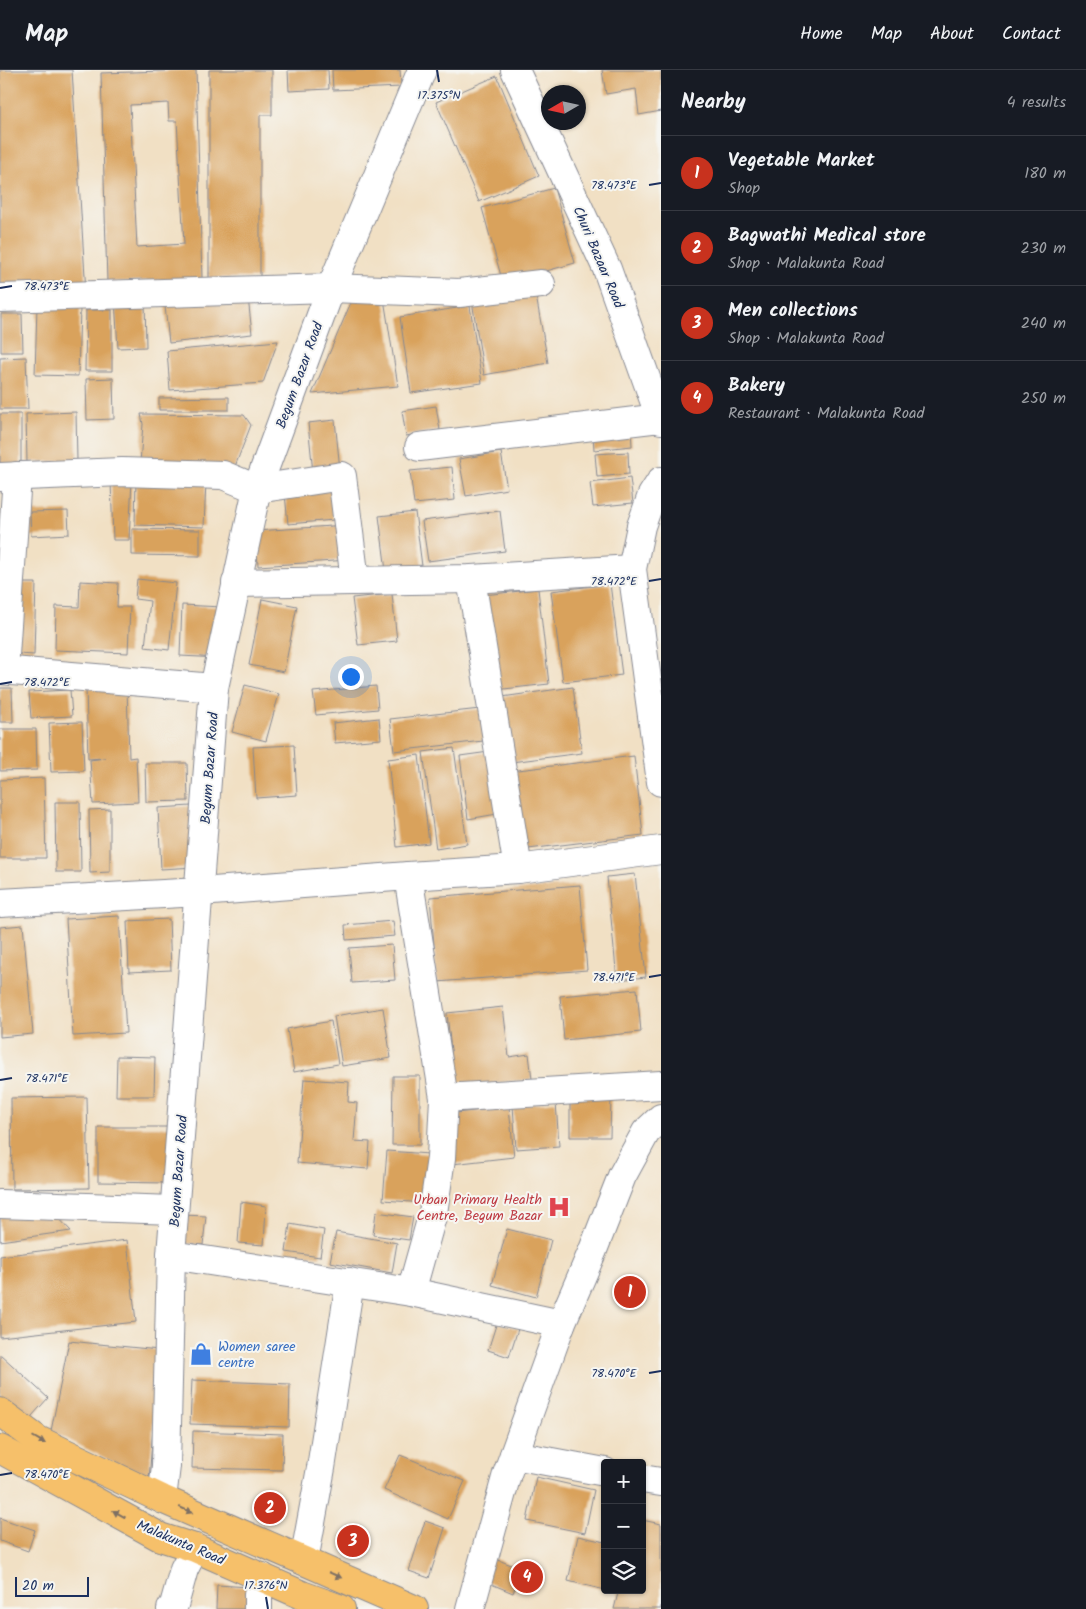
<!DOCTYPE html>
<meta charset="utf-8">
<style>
:root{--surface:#171b24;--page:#20242c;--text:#f1f3f6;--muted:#9ea1a6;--line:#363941;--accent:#c8321e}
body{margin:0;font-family:Kalam,sans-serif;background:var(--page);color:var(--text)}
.controls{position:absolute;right:15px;bottom:15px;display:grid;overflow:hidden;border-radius:5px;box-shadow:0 1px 4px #0004}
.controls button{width:45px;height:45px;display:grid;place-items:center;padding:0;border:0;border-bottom:1px solid var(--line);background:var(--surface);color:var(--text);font:25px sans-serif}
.compass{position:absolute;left:541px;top:15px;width:45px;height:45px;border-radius:50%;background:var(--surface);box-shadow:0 1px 4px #0004;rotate:261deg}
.scale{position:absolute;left:15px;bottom:12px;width:74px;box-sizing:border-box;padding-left:5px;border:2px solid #1b2f5e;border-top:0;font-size:14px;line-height:18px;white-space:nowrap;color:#1b2f5e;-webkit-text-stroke:4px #f6f6f2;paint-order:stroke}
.you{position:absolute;left:350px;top:606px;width:18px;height:18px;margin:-12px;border:4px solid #fff;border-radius:50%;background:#1a73e8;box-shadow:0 0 0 8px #1a73e833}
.badge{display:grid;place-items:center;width:32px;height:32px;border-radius:50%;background:var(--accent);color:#fff;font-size:16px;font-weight:700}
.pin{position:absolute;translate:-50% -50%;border:2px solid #fff;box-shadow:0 1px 5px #0006}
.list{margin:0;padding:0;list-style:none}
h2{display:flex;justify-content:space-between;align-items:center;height:65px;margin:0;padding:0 20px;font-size:21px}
h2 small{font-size:16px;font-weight:400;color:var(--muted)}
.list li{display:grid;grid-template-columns:32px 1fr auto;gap:15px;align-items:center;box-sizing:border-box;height:75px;padding:0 20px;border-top:1px solid var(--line)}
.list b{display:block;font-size:19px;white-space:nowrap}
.list p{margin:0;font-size:16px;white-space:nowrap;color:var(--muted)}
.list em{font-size:16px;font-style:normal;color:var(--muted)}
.icon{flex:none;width:28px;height:28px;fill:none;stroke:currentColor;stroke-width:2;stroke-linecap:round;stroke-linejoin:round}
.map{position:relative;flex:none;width:661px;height:1539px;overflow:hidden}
header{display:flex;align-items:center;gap:30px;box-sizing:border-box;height:70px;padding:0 25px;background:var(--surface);border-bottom:1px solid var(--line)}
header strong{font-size:24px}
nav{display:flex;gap:28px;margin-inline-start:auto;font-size:18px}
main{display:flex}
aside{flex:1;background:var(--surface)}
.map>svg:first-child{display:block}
.building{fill:#d9a25c;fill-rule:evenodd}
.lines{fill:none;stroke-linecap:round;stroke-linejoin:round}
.minor-casing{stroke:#868891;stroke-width:30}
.major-casing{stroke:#868891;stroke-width:30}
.minor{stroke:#fff;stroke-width:28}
.major{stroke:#f6c06b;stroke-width:28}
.oneway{fill:#7e7064}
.ticks{fill:none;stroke:#1b2f5e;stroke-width:2}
.labels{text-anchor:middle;stroke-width:4;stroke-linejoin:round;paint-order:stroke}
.street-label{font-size:14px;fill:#1b2f5e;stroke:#f6f6f2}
.health-label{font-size:14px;fill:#be3a42;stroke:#f6f6f2;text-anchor:end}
.shop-label{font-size:14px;fill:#366cbe;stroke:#f6f6f2;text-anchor:start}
.ticks-label{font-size:12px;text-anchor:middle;fill:#1b2f5e;stroke:#f6f6f2;stroke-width:4;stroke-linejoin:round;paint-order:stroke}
</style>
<header>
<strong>Map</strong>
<nav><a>Home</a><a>Map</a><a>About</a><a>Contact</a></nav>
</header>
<main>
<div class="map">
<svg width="661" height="1539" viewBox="0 0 661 1539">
<rect width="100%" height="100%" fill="#f6f6f2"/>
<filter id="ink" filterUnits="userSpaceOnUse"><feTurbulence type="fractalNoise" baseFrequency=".02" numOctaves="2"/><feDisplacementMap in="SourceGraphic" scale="10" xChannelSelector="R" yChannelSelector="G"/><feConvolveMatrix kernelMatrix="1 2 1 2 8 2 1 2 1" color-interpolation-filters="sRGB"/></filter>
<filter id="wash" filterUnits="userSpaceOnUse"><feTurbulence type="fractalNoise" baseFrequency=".0096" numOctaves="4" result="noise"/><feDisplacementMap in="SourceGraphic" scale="20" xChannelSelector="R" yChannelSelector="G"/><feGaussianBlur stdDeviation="1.12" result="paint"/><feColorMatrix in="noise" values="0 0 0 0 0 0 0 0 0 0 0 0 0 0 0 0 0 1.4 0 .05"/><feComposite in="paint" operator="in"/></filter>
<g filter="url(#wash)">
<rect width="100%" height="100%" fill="#f1e0c4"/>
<g id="blocks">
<g class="building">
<polygon points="0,0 72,0 86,222 0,215"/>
<path d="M 196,0 L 202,209 L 107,212 L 101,3 ZM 168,33 L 169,51 L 177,51 L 184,174 L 137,177 L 130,35 Z"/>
<polygon points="209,0 272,0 272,45 260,45 260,208 209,208"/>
<polygon points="288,0 328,0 329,19 289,21"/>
<polygon points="332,0 400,0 401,17 333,20"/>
<polygon points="602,0 661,0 661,41 639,45 636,19 606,24"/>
<polygon points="497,6 539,106 479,132 436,32"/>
<polygon points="554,118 575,193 503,213 482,138"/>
<polygon points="535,220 548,293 484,305 472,231"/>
<polygon points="248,227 252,264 169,273 165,236"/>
<polygon points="145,229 146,277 118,278 115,230"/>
<polygon points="384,229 398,316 312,324 352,230"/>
<polygon points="37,236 80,238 78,306 35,305"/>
<polygon points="470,236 482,313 411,323 400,247"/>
<polygon points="86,240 112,240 112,301 85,301"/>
<polygon points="1,244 22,244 23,282 1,282"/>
<polygon points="278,271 263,313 170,320 167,281"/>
<polygon points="26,287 28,339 0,339 0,288"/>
<polygon points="113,308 114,349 87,350 86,309"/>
<polygon points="229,327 229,340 159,340 159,328"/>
<polygon points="436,336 440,360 406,366 402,341"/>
<polygon points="76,342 77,391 27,392 26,344"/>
<rect x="0" y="344" width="21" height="54"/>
<polygon points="141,344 244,345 251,355 234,399 140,393 143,354"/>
<polygon points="335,350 340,400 313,403 308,353"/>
<polygon points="631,359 632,376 594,380 593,362"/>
<polygon points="501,382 507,419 466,426 459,389"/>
<polygon points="628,382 629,404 597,407 595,384"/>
<polygon points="452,397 455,430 414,434 410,401"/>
<polygon points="136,408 206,411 204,457 135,455"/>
<polygon points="630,408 633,433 593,437 590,413"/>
<polygon points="132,410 129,470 113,470 111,411"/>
<polygon points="331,420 334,450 288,454 285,424"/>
<polygon points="68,441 69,464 31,466 30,442"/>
<polygon points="500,441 505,481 428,491 422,451"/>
<polygon points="415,442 422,496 386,501 379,446"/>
<polygon points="347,455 349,490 258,496 256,461"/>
<polygon points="132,459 200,460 200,486 132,485"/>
<polygon points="137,509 176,513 169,580 145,577 150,531 135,529"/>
<polygon points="80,511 118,513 117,537 130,537 128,583 55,580 56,536 79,537"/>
<polygon points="20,513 36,513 34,585 18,584"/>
<polygon points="610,514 622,605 563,612 551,521"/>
<polygon points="538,519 549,614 495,620 484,525"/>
<polygon points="392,524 397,571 358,575 352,528"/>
<polygon points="262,529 297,536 284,602 249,595"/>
<polygon points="182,535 222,537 220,588 180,586"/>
<polygon points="245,615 279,624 266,671 232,662"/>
<polygon points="376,616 378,639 316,645 313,622"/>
<polygon points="127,617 129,688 136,687 138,732 93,734 90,690 105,688 88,689 86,618"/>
<polygon points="573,617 582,683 511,692 502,627"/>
<polygon points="0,618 12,618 13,652 0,652"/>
<polygon points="70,620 72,646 31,648 29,622"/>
<polygon points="489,638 492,670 394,681 390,649"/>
<polygon points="379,648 381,669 335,673 333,653"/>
<polygon points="82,652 84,701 51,702 49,653"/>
<polygon points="0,659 36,659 37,700 0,701"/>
<polygon points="294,675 297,725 256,728 253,677"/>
<polygon points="454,678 467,774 436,779 423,682"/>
<polygon points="489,682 497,744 468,749 460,686"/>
<polygon points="419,685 429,773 397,777 388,689"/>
<polygon points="634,686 643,765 520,780 510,701"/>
<polygon points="145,693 187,693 188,731 146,732"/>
<polygon points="44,708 46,788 0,788 0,710"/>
<polygon points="55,732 80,732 81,802 56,802"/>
<polygon points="191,736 195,797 161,799 158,738"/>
<polygon points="110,739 110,802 90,803 89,740"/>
<polygon points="635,804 646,907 617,910 607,807"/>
<polygon points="580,815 587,900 437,912 430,827"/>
<polygon points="119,846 126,963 73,966 66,849"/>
<polygon points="169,849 171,900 129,902 127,851"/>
<polygon points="393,851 395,866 346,870 345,855"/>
<polygon points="23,855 33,964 0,967 0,857"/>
<polygon points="392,875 395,910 352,913 349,878"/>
<polygon points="637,919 641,962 564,970 560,926"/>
<polygon points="503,937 509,987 529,984 532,1009 455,1018 447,943"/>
<polygon points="383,938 391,988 342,996 334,946"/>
<polygon points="331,951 338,994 294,1002 287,959"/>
<polygon points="117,986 155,987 154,1026 116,1026"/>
<polygon points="393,1006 420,1006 420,1075 392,1075"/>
<polygon points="304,1009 349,1012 348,1032 357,1033 354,1071 370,1072 368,1099 297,1093"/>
<polygon points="570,1026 611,1026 610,1067 570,1067"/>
<polygon points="87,1027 89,1118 12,1119 11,1028"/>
<polygon points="556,1032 559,1076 516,1079 513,1036"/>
<polygon points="509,1037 514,1087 452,1094 447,1044"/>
<polygon points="98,1057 170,1057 169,1113 98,1112"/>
<polygon points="387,1081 429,1084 425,1133 383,1130"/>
<polygon points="241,1132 266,1136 264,1175 238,1173"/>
<polygon points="0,1142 54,1143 71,1161 0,1171"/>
<polygon points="376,1142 413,1147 409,1170 373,1165"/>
<polygon points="183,1145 206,1146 203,1175 182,1173"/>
<polygon points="290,1154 324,1160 320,1187 286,1182"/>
<polygon points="507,1159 551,1170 536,1227 492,1215"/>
<polygon points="336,1162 397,1173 392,1203 330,1192"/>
<polygon points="127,1170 136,1252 0,1267 0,1186"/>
<polygon points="497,1252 518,1259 509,1287 488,1280"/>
<polygon points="69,1271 159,1280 149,1410 51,1361"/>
<polygon points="0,1284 48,1328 23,1356 0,1335"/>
<polygon points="192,1310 290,1314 289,1357 190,1354"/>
<polygon points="193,1361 283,1364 282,1400 192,1398"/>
<polygon points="400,1385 465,1411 448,1449 384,1420"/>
<polygon points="536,1407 594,1420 585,1463 527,1451"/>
<polygon points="0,1448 35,1460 28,1481 0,1471"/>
<polygon points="642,1450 661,1454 661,1539 614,1539 618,1523 610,1520 642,1520"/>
<polygon points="425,1451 445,1458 429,1508 409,1501"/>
<polygon points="578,1466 605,1472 605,1520 568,1511"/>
<polygon points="493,1488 522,1499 513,1523 484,1511"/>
<polygon points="217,1515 250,1517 249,1539 216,1539"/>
</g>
</g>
</g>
<g filter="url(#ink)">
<use href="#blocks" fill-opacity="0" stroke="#868891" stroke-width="1"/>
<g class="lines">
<defs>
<g id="minor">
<polyline points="515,0 607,199 661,350"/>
<polyline points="0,228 331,218 459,223 541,214"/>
<polyline points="419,377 660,348"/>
<polyline points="0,407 122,402 223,405 257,419 342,406 355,511"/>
<polyline points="661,411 652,425 641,456 632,499 661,712"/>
<polyline points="471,509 518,799"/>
<polyline points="236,513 471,509 632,499"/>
<polyline points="0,600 214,618"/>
<polyline points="4,600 17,406"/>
<polyline points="408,806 444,1028 441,1088 433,1143 411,1222"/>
<polyline points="0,833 200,822 408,806 518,799 661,780"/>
<polyline points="444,1028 661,1015"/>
<polyline points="0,1134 174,1140"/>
<polyline points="171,1185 411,1222 561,1254"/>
<polyline points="514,1385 605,1402"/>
<polyline points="642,1409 661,1412"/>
<polyline points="162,1429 166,1396 171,1185 214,618 257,419 331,218 422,0"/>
<polyline points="304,1491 321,1398 350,1212"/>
<polyline points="171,1539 174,1535 184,1499 195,1478"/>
<polyline points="258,1539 258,1525 262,1507"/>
<polyline points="470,1539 507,1404 561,1254 593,1180 622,1106 646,1062 661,1048"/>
</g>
<g id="major">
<polyline points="0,1342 38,1370 162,1429 414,1539"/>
<polyline points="0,1379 160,1467 195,1478 302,1525 341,1539"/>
</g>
</defs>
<use href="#minor" class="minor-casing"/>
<use href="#major" class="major-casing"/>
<use href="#minor" class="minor"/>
<use href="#major" class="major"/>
</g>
<defs><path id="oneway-solid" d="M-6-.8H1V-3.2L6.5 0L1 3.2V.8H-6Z" transform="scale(1.25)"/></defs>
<g class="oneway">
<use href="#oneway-solid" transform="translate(39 1370) rotate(30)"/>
<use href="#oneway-solid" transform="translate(186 1440) rotate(24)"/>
<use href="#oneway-solid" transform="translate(119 1444) rotate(-151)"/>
<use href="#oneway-solid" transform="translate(335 1505) rotate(24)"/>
</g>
</g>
<path class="ticks" d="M 437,0 L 439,12M 649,115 L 661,113M 0,218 L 12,216M 649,511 L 661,509M 0,614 L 12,612M 649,907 L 661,905M 0,1010 L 12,1008M 649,1303 L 661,1301M 0,1405 L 12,1403M 266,1527 L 268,1539"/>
<defs>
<symbol id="hospital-bare" viewBox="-9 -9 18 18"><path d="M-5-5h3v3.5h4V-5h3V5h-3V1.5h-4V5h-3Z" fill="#e0444e" stroke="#f6f6f2" stroke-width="2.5" paint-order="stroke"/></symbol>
<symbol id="shop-bare" viewBox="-9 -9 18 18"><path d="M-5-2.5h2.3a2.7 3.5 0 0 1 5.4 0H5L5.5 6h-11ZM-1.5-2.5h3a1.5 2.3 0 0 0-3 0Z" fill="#3f7fe0" stroke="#f6f6f2" stroke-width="2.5" paint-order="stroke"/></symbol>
</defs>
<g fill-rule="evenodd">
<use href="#hospital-bare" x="543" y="1121" width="32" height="32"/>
<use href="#shop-bare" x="185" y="1268" width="32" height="32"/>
</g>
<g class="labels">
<g class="street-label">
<text transform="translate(599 187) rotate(67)" y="5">Churi Bazaar Road</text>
<text transform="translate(299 305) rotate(-70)" y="5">Begum Bazar Road</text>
<text transform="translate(209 698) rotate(-86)" y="5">Begum Bazar Road</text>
<text transform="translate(178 1101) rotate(-86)" y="5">Begum Bazar Road</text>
<text transform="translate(181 1472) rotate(23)" y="5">Malakunta Road</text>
</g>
<g class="health-label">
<text x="542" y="1134">Urban Primary Health<tspan x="542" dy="16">Centre, Begum Bazar</tspan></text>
</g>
<g class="shop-label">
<text x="218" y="1281">Women saree<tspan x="218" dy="16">centre</tspan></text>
</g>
</g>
<g class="ticks-label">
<text x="439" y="29">17.375°N</text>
<text x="614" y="119">78.473°E</text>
<text x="47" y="220">78.473°E</text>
<text x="614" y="515">78.472°E</text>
<text x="47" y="616">78.472°E</text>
<text x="614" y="911">78.471°E</text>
<text x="47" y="1012">78.471°E</text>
<text x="614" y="1307">78.470°E</text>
<text x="47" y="1408">78.470°E</text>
<text x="266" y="1519">17.376°N</text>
</g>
</svg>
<div class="controls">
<button>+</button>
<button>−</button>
<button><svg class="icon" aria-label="layers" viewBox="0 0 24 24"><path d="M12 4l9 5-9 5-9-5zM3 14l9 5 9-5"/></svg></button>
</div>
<svg class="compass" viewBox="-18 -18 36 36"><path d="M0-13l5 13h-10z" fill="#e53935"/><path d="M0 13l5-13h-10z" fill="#9ea1a6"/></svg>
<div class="scale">20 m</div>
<div class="you"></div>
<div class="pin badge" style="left:630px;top:1222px">1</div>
<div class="pin badge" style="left:270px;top:1438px">2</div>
<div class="pin badge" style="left:353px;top:1471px">3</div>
<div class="pin badge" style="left:527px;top:1507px">4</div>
</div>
<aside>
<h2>Nearby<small>4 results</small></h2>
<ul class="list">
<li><span class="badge">1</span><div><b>Vegetable Market</b><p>Shop</p></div><em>180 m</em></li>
<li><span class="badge">2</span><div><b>Bagwathi Medical store</b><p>Shop · Malakunta Road</p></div><em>230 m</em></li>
<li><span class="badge">3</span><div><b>Men collections</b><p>Shop · Malakunta Road</p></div><em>240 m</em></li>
<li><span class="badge">4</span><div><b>Bakery</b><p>Restaurant · Malakunta Road</p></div><em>250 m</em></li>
</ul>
</aside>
</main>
